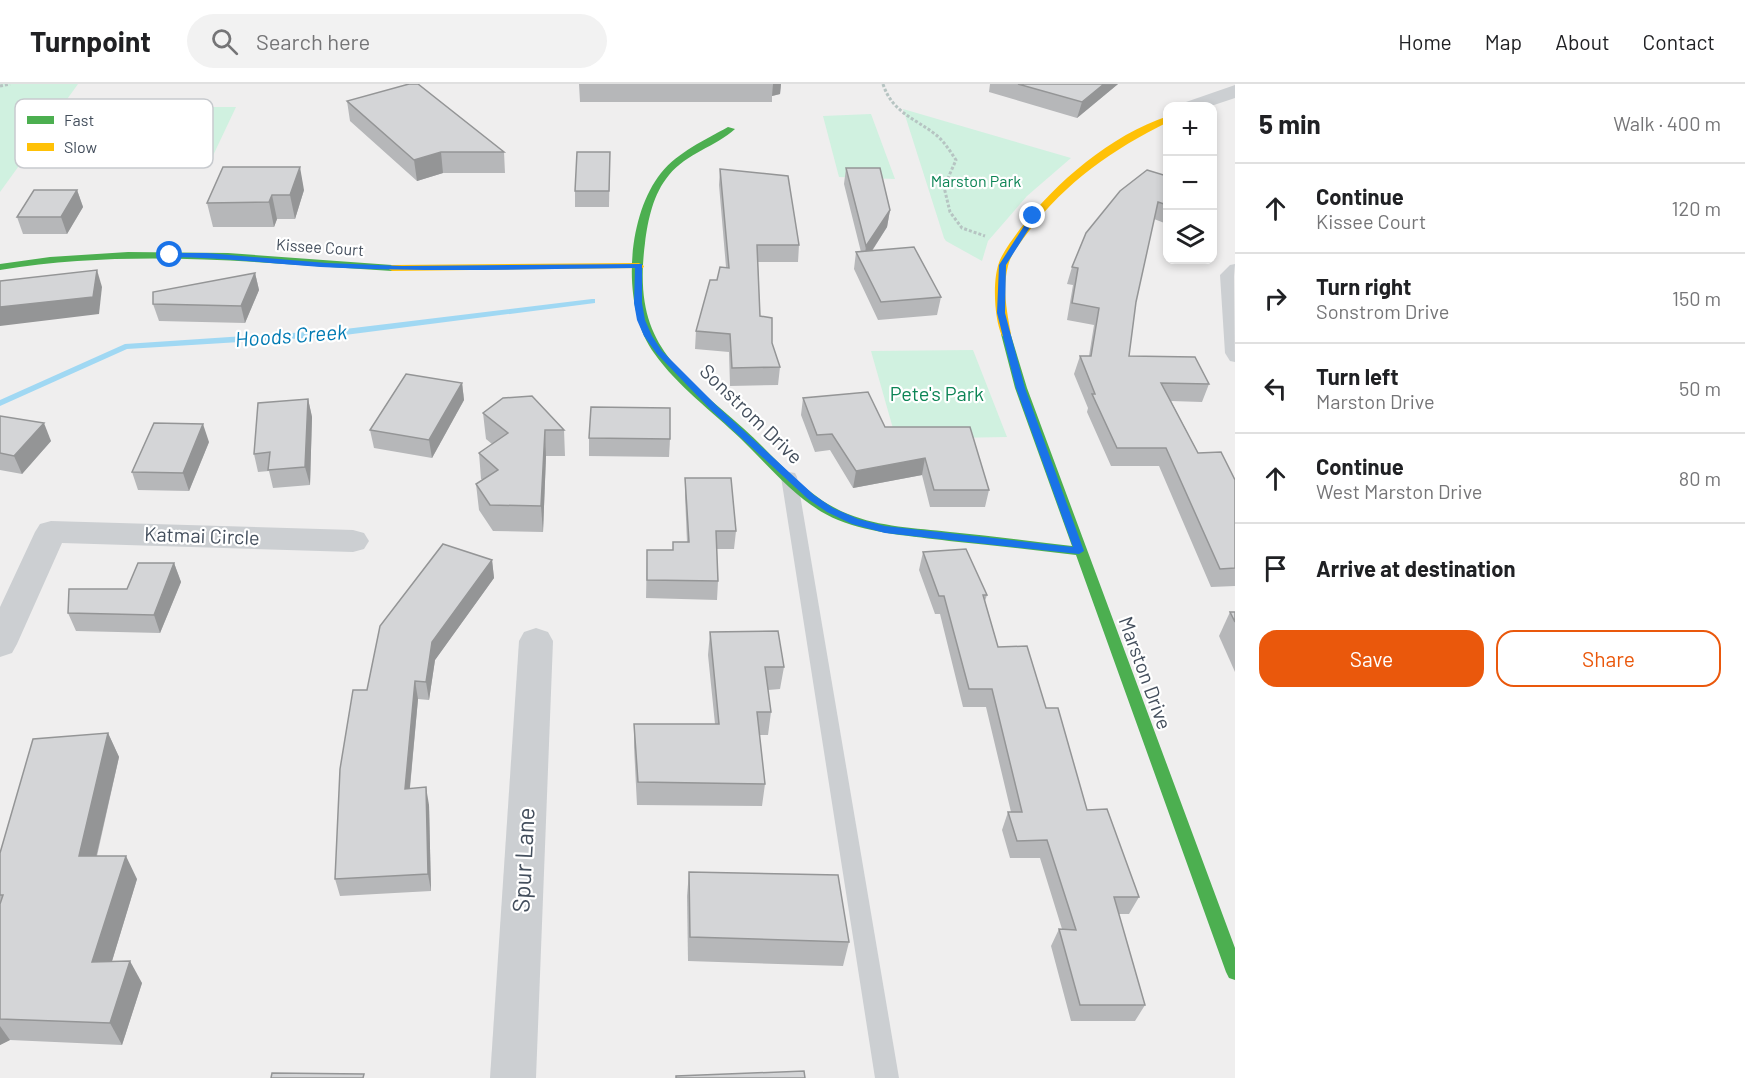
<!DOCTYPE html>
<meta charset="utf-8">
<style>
:root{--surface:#fff;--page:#f2f2f2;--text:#202124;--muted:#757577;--line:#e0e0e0;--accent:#ea580c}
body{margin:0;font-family:Barlow,sans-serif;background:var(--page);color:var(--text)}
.controls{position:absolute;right:18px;top:18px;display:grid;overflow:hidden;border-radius:12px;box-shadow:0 3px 9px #0003}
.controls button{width:54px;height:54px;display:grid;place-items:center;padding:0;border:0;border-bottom:2px solid var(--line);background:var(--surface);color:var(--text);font:30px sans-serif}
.stop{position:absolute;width:18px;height:18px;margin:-14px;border:4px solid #1a73e8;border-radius:50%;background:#fff}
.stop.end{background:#1a73e8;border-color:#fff;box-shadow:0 2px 6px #0008}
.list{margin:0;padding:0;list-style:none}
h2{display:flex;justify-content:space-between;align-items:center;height:78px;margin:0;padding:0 24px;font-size:26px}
h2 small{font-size:20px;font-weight:400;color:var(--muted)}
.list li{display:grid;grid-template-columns:39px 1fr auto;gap:18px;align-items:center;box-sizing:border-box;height:90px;padding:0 24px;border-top:2px solid var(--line)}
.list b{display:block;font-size:22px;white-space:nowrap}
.list p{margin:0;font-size:20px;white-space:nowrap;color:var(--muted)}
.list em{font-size:20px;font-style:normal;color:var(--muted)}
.actions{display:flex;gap:12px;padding:18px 24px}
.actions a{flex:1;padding:14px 0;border:2px solid var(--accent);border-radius:18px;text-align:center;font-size:21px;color:var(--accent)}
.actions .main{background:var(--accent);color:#fff}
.icon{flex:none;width:33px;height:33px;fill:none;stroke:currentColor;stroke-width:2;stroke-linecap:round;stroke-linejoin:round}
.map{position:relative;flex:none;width:1235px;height:994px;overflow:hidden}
header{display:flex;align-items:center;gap:36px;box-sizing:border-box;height:84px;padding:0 30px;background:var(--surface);border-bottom:2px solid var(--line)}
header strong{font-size:28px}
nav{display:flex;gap:33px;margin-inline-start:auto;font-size:21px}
.search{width:420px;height:54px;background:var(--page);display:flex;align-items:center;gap:15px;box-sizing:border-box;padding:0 21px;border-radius:33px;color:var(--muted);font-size:22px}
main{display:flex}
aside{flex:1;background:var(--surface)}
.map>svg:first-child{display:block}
.green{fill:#d0f1e0}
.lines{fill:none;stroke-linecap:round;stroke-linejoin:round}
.stream{fill:#a0d8f3;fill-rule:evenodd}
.path{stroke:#b6c4c2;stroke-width:3;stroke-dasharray:3 2;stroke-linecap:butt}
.lane{fill:#cccfd2;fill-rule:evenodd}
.street{fill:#cccfd2;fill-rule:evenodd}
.fast{fill:#4caf50;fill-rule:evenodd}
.slow{fill:#ffc107;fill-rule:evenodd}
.wall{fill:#b6b7b9}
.shaded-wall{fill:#949596}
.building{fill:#d4d5d7;stroke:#949596;stroke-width:1.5}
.route{fill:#1a73e8}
.labels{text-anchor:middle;stroke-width:4.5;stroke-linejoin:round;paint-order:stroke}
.far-park-label{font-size:16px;fill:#0d8556;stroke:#fff}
.far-street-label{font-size:16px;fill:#434e5c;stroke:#fff}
.park-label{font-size:20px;fill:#0d8556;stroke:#fff}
.street-label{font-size:20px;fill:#434e5c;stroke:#fff}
.water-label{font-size:21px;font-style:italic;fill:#007ab3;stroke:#fff}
.near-street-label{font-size:24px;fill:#434e5c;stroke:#fff}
.key{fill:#fff;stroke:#c7cace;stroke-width:1.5}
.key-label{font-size:16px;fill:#434e5c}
</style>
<header>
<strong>Turnpoint</strong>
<div class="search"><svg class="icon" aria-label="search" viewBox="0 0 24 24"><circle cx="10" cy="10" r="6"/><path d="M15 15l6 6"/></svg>Search here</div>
<nav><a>Home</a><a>Map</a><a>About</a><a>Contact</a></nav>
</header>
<main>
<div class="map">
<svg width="1235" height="994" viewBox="0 0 1235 994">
<rect width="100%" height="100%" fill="#efeeee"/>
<g class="green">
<polygon points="0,0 78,0 0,108"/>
<polygon points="176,23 236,23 209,80 144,80"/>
<polygon points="903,25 1071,74 1027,112 988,157 982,177 946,157 944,154"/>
<polygon points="871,30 895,95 839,93 823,32"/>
<polygon points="973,266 1007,353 896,355 871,267"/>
</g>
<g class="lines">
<polygon class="stream" points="592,215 595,215 595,219 337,252 127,265 0,322 0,316 125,260 337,246"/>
<g class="path">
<path d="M 883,0 C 892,28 914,34 935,50 C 944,57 950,67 956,76 L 944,103 L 950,128 L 962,144 L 985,152"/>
<polyline points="0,2 10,0"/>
</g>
<g class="lane">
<polygon points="1235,180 1234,192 1235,278 1230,277 1225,269 1220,191 1230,181"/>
<polygon points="789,388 795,389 797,393 899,994 875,994 781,393 783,389"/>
</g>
<g class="street">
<polygon points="1235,1 1235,14 1211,22 1183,22 1186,18"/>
<polygon points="51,437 353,446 364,449 369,457 364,465 353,468 62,459 17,560 12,569 0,573 0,523 35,448 40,440"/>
<polygon points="536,544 548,548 553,557 536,994 490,994 519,557 524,548"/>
</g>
<g class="fast">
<path d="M 728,43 L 735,45 C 715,63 687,69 669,91 C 653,110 648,136 645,159 C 632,260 676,284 743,344 C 776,373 805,413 848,430 C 880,443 916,444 950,448 C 991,452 1032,457 1072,462 L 1015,304 L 1001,250 L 1006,247 L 1010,248 L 1027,304 L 1235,864 L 1235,896 L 1229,894 L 1226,888 L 1076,471 C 1034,466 991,461 949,457 C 912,452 873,450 838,436 C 799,420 771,384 741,355 C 712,327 678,303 654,269 C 621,224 626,133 661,89 C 678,68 705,56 728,43 Z"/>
<path d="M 128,168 L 228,169 L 392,181 L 397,184 L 392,187 C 257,179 136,164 0,186 L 0,180 L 50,173 Z"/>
</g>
<g class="slow">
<path d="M 1168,32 L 1168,38 C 1113,65 1066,98 1029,147 C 1021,158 1011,169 1008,182 C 1002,204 1007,228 1011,250 L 1006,253 L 1002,252 C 994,234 992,194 1000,176 C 1005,165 1013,155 1020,145 C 1056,98 1111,51 1168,32 Z"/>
<polygon points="639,179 644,182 643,184 392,187 387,184 392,181"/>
</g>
</g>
<g class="wall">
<polygon points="579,0 781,0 780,10 772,12 772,18 580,18"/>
<polygon points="990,0 1118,0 1077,34 989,8"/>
<polygon points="347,17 504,68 505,89 443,89 417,97 350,37"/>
<polygon points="610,68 609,123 575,123 575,107"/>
<polygon points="846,84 890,126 887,143 872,167 941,213 937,231 878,236 854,185 856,168 861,168 844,100"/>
<polygon points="720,85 799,161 798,178 758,178 760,232 772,259 780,283 778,301 730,302 729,268 695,265 696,247 717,196 726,183 719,101"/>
<polygon points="1167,92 1167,140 1154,135 1136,218 1129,272 1209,300 1202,318 1171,317 1198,369 1235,396 1235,502 1211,503 1159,382 1111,382 1087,328 1088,324 1074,290 1080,272 1089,272 1094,241 1067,236 1073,201 1067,200 1072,183"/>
<polygon points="77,106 83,123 67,150 23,150 17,133"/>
<polygon points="304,106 295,135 277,135 274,143 213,143 207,119"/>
<polygon points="255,189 259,206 245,239 159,237 153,220"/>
<polygon points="462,299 464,316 432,374 374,364 370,346"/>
<polygon points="803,314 885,343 989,406 985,423 930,423 922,391 853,404 830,366 815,368 801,331"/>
<polygon points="308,315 312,333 310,401 273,404 269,387 258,388 254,370"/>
<polygon points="483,329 564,346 565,372 546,372 543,448 493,447 479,426 476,400 483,396 481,395 479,369 492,360 486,355"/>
<polygon points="0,332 51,357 22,390 0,386"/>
<polygon points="589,354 670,355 669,373 589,372"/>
<polygon points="209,358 189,407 138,406 132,388"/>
<polygon points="685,394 736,447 734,465 717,465 718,497 717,516 646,514 647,466 672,466 687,458 685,412"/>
<polygon points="923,468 987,511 985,517 998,563 1046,624 1087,726 1139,813 1129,830 1118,830 1145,921 1135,937 1071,937 1051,862 1059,845 1062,845 1040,774 1010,774 1002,746 1008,728 1011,728 986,623 963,623 940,530 935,530 919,486"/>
<polygon points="492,476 494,494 435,576 429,616 418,615 410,704 429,721 431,807 340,812 335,795 367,606"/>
<polygon points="174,479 181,498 160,549 76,547 68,529 127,505"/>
<polygon points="1230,528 1235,528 1235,588 1219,552"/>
<polygon points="710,548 784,583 780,605 768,606 771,628 768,651 759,651 765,700 762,722 637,721 634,663 634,640 715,640 708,571"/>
<polygon points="108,649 119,673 97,772 137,795 112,877 142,899 122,961 10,956 0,961 0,769"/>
<polygon points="689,788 849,858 843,882 688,877 687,812"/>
</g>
<g class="shaded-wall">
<polygon points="773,0 781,0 780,10 772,12"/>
<polygon points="1104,0 1118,0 1077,34 1082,18"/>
<polygon points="441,68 443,89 417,97 414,76"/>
<polygon points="300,83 304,106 295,135 290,111"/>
<polygon points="77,106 83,123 67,150 61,133"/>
<polygon points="272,111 277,135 274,143 269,118"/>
<polygon points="890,126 887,143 864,179 866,162"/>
<polygon points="97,186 102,203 99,230 0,242 0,223"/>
<polygon points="255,189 259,206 245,239 241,222"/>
<polygon points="462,299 464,316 432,374 429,356"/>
<polygon points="308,315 312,333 310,401 305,383"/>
<polygon points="44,339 51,357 22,390 14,372"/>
<polygon points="203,340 209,358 189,407 183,389"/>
<polygon points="545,346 546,372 543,448 541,422"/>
<polygon points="925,374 922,391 853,404 856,387"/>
<polygon points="492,476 494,494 435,576 429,616 426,598 432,558"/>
<polygon points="174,479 181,498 160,549 154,531"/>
<polygon points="415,597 418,615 408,723 405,705"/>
<polygon points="108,649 119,673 91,795 79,772"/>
<polygon points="426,703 429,721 431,807 428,790"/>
<polygon points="126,772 137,795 105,900 92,878"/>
<polygon points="130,877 142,899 122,961 110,939"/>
<polygon points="0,942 10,956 0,961"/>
</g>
<g class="building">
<polygon points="409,0 418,0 504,68 441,68 414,76 347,17"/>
<polygon points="1018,0 1104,0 1082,18"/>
<polygon points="577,68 610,68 609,107 575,107"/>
<polygon points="223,83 300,83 290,111 272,111 269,118 207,119"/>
<polygon points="846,84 880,84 890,126 866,162"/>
<polygon points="720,85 788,92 799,161 757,161 760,232 772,234 772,259 780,283 732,284 730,250 696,247 710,196 717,196 720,183 729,184"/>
<polygon points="1147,86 1167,92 1167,121 1158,118 1136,218 1129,272 1195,273 1209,300 1161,299 1198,369 1221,368 1235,396 1235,484 1220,485 1166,364 1117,364 1092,310 1095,310 1080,272 1091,272 1099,224 1072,219 1078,184 1072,183 1086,149 1120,107"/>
<polygon points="34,106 77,106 61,133 17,133"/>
<polygon points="914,163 941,213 881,218 856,168"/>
<polygon points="97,186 93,213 0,223 0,197"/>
<polygon points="255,189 241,222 153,220 153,208"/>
<polygon points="406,290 462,299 429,356 370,346"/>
<polygon points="868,308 885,343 970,343 989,406 934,406 925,374 856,387 832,350 817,351 803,314"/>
<polygon points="532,312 564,346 545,346 541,422 490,421 476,400 498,386 479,369 508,349 483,329 503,314"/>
<polygon points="308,315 305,383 268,386 270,368 254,370 258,319"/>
<polygon points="591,323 670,324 670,355 589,354"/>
<polygon points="0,332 44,339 14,372 0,369"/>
<polygon points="154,339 203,340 183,389 132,388"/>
<polygon points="685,394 731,394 736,447 716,447 718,497 647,496 647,466 673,466 673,458 689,458"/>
<polygon points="443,460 492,476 432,558 426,598 415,597 405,705 426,703 428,790 335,795 340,685 353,606 367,606 380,542"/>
<polygon points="966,465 987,511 983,511 998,563 1027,562 1046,624 1058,624 1087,726 1107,725 1139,813 1114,813 1145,921 1080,921 1059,845 1076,846 1047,756 1017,757 1008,728 1022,728 992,605 969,605 944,512 939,512 923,468"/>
<polygon points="138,479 174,479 154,531 68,529 69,505 127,505"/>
<polygon points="1230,528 1235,528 1235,538"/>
<polygon points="778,547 784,583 765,583 771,628 757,628 765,700 638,698 634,640 719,640 710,548"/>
<polygon points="108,649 79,772 126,772 92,878 130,877 110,939 0,935 0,820 3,811 0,811 0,769 33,655"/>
<polygon points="689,788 838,791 849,858 690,853"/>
<polygon points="804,987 805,994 676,994 676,992"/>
<polygon points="272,989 364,990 363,994 271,994"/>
</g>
<path class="route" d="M 1031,131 L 1037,132 L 1006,181 L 1005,229 L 1025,304 L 1084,467 L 1079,470 L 885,449 L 852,440 L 827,428 L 808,415 L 712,327 L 657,270 L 644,252 L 637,236 L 634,219 L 635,184 C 538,185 440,188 343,184 C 285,182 228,173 170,173 L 166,171 L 170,169 L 206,169 L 327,179 L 402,182 L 642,180 L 642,219 L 645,236 L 652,252 L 662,267 L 718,323 L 814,411 L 833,424 L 858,435 L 885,442 L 1073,463 L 1016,304 L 997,229 L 999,181 Z"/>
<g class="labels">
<g class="far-park-label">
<text x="976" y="103">Marston Park</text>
</g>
<g class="far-street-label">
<text transform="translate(320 163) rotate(4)" y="6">Kissee Court</text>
</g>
<g class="park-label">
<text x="937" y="317">Pete's Park</text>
</g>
<g class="street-label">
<text transform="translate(751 330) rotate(44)" y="7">Sonstrom Drive</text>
<text transform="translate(202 452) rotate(2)" y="7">Katmai Circle</text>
<text transform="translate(1145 589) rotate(70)" y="7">Marston Drive</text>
</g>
<g class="water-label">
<text transform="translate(291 252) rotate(-4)" y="7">Hoods Creek</text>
</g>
<g class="near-street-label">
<text transform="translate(524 776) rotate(-87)" y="8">Spur Lane</text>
</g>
</g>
<rect x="15" y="15" width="198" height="69" rx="9" class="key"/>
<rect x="27" y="32" width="27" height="8" fill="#4caf50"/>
<rect x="27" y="59" width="27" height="8" fill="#ffc107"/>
<g class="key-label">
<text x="64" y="42">Fast</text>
<text x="64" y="69">Slow</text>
</g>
</svg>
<div class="controls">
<button>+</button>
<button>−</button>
<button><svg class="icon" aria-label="layers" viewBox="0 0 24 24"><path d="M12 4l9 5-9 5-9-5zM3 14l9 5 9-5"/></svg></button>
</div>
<div class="stop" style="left:170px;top:171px"></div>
<div class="stop end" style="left:1033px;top:132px"></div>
</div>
<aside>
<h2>5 min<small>Walk · 400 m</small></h2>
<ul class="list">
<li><svg class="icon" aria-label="ahead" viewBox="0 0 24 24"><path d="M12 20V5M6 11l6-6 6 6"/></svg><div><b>Continue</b><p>Kissee Court</p></div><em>120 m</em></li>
<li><svg class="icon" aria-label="right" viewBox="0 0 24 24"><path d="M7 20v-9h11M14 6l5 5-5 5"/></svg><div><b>Turn right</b><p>Sonstrom Drive</p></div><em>150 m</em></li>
<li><svg class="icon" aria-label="left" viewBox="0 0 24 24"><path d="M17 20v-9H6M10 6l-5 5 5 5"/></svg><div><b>Turn left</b><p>Marston Drive</p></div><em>50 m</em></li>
<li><svg class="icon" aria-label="ahead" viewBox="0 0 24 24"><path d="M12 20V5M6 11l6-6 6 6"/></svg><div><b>Continue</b><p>West Marston Drive</p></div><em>80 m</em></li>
<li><svg class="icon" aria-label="arrive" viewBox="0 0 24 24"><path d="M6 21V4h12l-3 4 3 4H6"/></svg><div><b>Arrive at destination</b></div></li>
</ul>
<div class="actions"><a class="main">Save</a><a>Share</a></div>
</aside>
</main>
